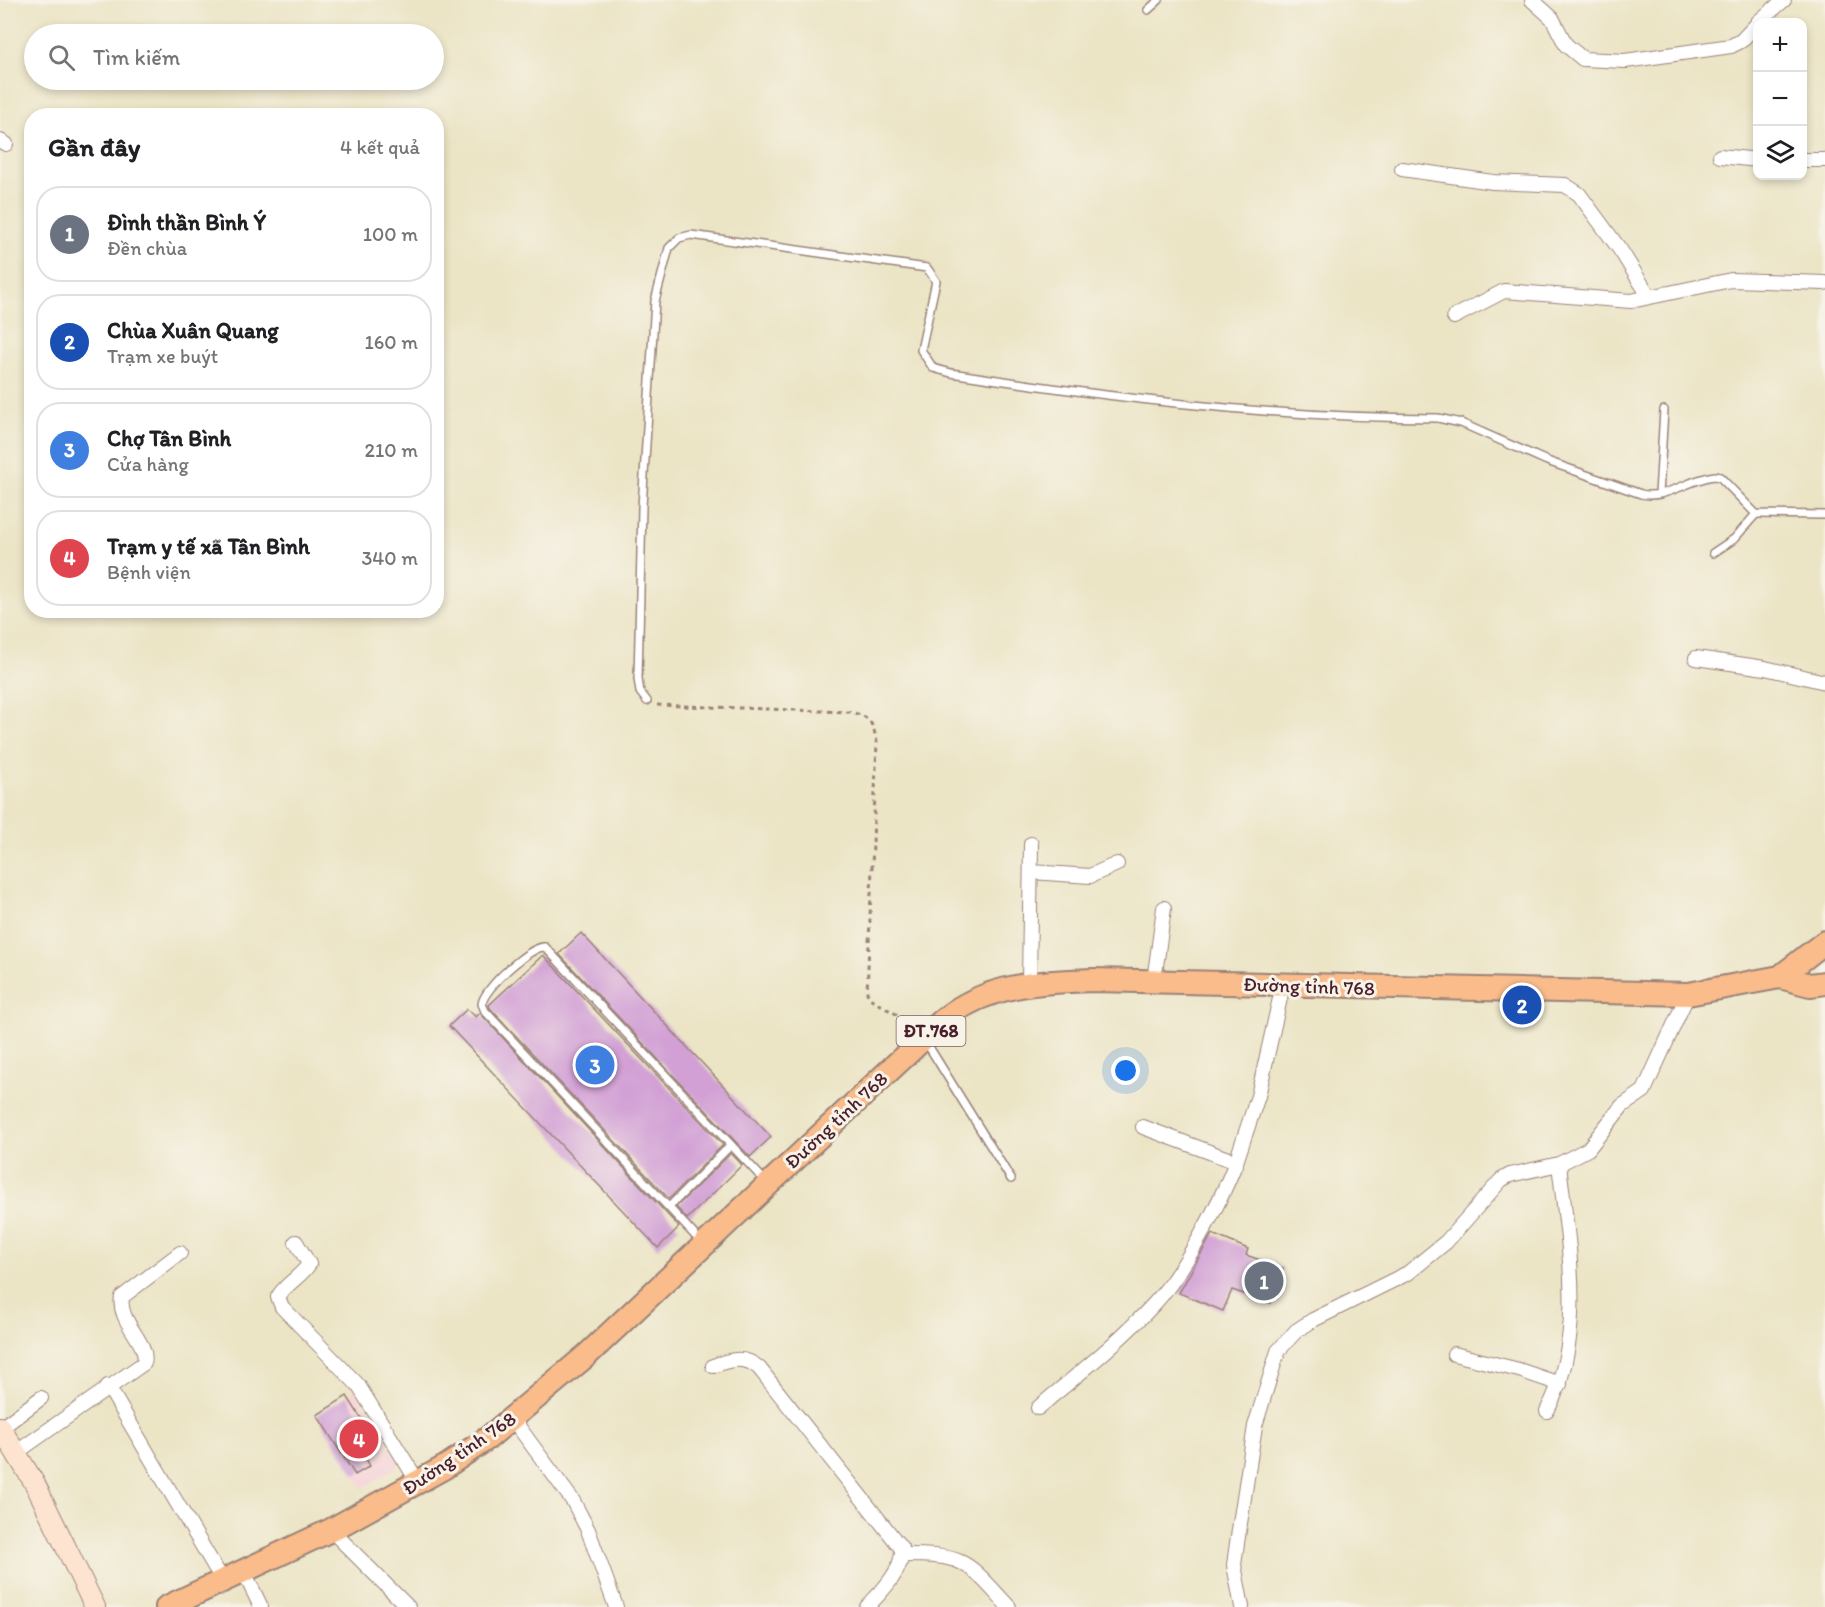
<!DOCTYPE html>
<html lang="vi">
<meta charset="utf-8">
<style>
:root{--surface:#fff;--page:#f2f2f2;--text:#202124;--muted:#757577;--line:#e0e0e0;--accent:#db2777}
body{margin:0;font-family:Itim,sans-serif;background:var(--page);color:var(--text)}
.controls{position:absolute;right:18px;top:18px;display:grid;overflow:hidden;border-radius:12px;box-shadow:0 3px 9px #0003}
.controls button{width:54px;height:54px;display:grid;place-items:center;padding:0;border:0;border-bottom:2px solid var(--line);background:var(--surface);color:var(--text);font:30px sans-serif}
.you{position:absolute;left:1126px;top:1071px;width:21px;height:21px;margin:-15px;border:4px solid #fff;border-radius:50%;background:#1a73e8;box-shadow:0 0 0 9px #1a73e833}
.badge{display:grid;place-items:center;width:39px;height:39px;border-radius:50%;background:var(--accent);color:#fff;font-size:20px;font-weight:700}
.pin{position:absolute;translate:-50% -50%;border:3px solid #fff;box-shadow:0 2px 6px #0006}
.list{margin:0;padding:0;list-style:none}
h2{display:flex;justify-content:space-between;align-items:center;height:78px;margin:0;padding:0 24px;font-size:26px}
h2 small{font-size:20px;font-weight:400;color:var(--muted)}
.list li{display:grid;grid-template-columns:39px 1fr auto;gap:18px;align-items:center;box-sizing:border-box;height:96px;margin:0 12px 12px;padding:0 12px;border:2px solid var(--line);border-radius:24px}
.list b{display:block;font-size:22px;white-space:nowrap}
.list p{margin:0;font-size:20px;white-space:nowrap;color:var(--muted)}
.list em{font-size:20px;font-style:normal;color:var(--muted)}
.icon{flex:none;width:33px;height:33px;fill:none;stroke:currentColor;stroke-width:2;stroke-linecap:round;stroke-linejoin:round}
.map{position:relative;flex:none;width:1825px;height:1607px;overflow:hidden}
.search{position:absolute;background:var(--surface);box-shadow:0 3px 9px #0003;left:24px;top:24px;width:420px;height:66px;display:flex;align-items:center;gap:15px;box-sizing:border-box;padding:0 21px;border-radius:33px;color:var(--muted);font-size:22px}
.panel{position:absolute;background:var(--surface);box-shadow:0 3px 9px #0003;left:24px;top:108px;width:420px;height:510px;border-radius:24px}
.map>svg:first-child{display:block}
.built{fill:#f6cfd8}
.building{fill:#d2a0d5}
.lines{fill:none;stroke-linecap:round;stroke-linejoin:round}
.lane-casing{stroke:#9a8278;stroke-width:10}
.street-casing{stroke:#9a8278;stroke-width:16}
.secondary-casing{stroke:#9a8278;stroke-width:22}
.primary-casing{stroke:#9a8278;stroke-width:26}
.path{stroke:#9a8278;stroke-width:3;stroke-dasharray:4.5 4.5;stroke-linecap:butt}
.lane{stroke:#fff;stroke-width:7}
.street{stroke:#fff;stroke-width:14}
.secondary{stroke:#fde4d0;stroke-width:20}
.primary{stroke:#f9bc8a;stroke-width:22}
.labels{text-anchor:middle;stroke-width:6;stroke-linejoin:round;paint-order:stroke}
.shield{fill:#f7f3e8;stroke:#7e5f64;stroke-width:1.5}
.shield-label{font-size:18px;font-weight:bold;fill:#4a1f2b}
.street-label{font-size:20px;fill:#4a1f2b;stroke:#f7f3e8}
</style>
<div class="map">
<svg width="1825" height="1607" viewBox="0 0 1825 1607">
<rect width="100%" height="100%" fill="#f7f3e8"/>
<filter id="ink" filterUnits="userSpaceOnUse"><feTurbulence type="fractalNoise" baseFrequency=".0167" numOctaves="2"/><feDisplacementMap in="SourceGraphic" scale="12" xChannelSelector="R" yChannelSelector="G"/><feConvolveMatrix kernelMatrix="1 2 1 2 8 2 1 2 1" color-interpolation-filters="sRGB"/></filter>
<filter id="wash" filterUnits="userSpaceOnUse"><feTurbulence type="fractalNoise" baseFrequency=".008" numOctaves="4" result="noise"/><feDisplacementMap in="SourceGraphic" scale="24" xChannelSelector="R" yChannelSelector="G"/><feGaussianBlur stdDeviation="1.35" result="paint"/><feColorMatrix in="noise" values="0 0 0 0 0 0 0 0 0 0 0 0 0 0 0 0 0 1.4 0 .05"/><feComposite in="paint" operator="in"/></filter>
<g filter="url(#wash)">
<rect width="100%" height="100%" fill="#ebe4c5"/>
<polygon class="built" points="355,1390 401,1464 363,1488 317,1415"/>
<g id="blocks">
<g class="building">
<polygon points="581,933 771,1137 750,1157 559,954"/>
<polygon points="543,955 723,1145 669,1199 490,1008 489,1005"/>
<polygon points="467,1009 476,1017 480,1013 679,1227 658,1248 449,1026"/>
<polygon points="731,1153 742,1165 687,1219 676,1207"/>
<polygon points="1212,1234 1248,1249 1246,1255 1283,1268 1271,1303 1232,1290 1223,1311 1179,1293"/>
<polygon points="347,1396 375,1440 367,1445 372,1453 365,1457 370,1466 355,1475 317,1415"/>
</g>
</g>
</g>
<g filter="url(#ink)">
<use href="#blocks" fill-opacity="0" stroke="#9a8278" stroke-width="1.5"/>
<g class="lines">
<defs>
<g id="lane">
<polyline points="1148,10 1159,0"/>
<polyline points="1659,494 1664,410"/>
<polyline points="1713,553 1734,539 1756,514"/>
<path d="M 647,701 L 640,692 L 638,679 L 642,507 L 655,301 L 669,248 L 679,238 L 691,235 L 927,268 L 936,281 L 921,350 L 933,368 L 951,373 C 1113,398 1274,418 1438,418 L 1461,423 L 1547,461 L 1641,494 C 1666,500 1690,478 1715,476 L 1720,477 L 1756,514 L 1825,515"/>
<polyline points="926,1042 1011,1179"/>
<polyline points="669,1207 731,1145"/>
<path d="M 702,1243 L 485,1011 L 482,1004 C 483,989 531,945 545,947 L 766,1182"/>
</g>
<g id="street">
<polyline points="1532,0 1552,18 1566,45 1583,59 1625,61 1731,46 1741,41 1758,23"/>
<polyline points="1758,22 1784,0"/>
<polyline points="0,141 6,144"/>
<polyline points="1720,156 1758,160"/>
<polyline points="1802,160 1825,160"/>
<polyline points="1402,169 1493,182 1565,185 1579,194 1621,251 1649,296"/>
<polyline points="1454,317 1504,291 1631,301 1731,280 1825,283"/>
<polyline points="1696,658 1765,668 1825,682"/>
<polyline points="1031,872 1090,876 1117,864"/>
<polyline points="1154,981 1164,908"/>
<polyline points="1029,983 1031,844"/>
<polyline points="1143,1127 1236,1162 1258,1096 1283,985"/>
<path d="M 296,1242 L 309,1264 C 301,1277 286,1283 278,1297 L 282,1307 L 358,1385 L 418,1482"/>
<polyline points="1454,1354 1519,1370 1560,1384"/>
<path d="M 713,1366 C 729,1360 744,1355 759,1368 L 902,1549 C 903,1571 881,1592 867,1607"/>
<polyline points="108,1386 223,1581"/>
<path d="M 1038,1408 C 1077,1375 1119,1342 1154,1304 C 1184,1272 1220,1203 1236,1162"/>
<path d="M 1547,1411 C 1587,1336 1568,1244 1559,1164"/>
<polyline points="512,1418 573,1501 588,1530 616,1607"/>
<polyline points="1,1428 41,1398"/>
<path d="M 17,1452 L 144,1363 C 150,1343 117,1322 122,1297 L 180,1253"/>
<polyline points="331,1530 408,1607"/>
<path d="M 902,1555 C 967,1555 966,1561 1009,1607"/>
<polyline points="244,1572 261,1607"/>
<polyline points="1242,1607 1234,1565 1237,1543 1255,1426 1278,1351 1296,1331 1313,1320 1408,1273 1446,1242 1501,1180 1510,1175 1559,1164 1588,1149 1622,1106 1644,1091 1688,994"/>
</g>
<polyline id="secondary" points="0,1427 35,1484 95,1607"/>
<g id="primary">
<polyline points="1780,977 1810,985 1825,983"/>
<path d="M 167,1607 L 331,1530 L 445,1467 L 488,1438 L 587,1355 L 942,1021 C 985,984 1039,982 1094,980 L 1688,994 L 1780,977 L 1825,942"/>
</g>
</defs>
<use href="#lane" class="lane-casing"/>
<use href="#street" class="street-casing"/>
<use href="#secondary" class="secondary-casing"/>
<use href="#primary" class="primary-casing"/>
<path class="path" d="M 657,705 L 849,712 C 870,716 872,721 877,742 L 867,993 L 873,1001 L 912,1023"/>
<use href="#lane" class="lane"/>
<use href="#street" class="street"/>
<use href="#secondary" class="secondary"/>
<use href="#primary" class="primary"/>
</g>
</g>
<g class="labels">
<rect class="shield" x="896.5" y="1016" width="69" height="30" rx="4.5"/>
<g class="shield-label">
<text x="931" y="1037">ĐT.768</text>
</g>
<g class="street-label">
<text transform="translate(1309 986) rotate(2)" y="7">Đường tỉnh 768</text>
<text transform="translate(836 1120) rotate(-43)" y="7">Đường tỉnh 768</text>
<text transform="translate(459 1453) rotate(-34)" y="7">Đường tỉnh 768</text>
</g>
</g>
</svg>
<div class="controls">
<button>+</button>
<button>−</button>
<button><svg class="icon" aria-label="layers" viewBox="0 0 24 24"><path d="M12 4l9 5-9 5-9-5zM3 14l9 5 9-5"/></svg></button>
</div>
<div class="you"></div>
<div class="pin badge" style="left:1264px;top:1281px;background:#6b7280">1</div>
<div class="pin badge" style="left:1522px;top:1005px;background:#1a4fb4">2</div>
<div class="pin badge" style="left:595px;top:1065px;background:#3f7fe0">3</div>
<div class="pin badge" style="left:359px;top:1439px;background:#e0444e">4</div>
<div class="search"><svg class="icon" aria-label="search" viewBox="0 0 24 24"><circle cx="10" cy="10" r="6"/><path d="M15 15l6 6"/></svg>Tìm kiếm</div>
<section class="panel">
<h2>Gần đây<small>4 kết quả</small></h2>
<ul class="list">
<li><span class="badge" style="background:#6b7280">1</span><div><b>Đình thần Bình Ý</b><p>Đền chùa</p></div><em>100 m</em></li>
<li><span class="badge" style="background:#1a4fb4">2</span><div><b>Chùa Xuân Quang</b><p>Trạm xe buýt</p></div><em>160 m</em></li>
<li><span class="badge" style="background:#3f7fe0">3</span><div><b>Chợ Tân Bình</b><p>Cửa hàng</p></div><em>210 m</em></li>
<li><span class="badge" style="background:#e0444e">4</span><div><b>Trạm y tế xã Tân Bình</b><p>Bệnh viện</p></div><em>340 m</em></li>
</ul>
</section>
</div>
